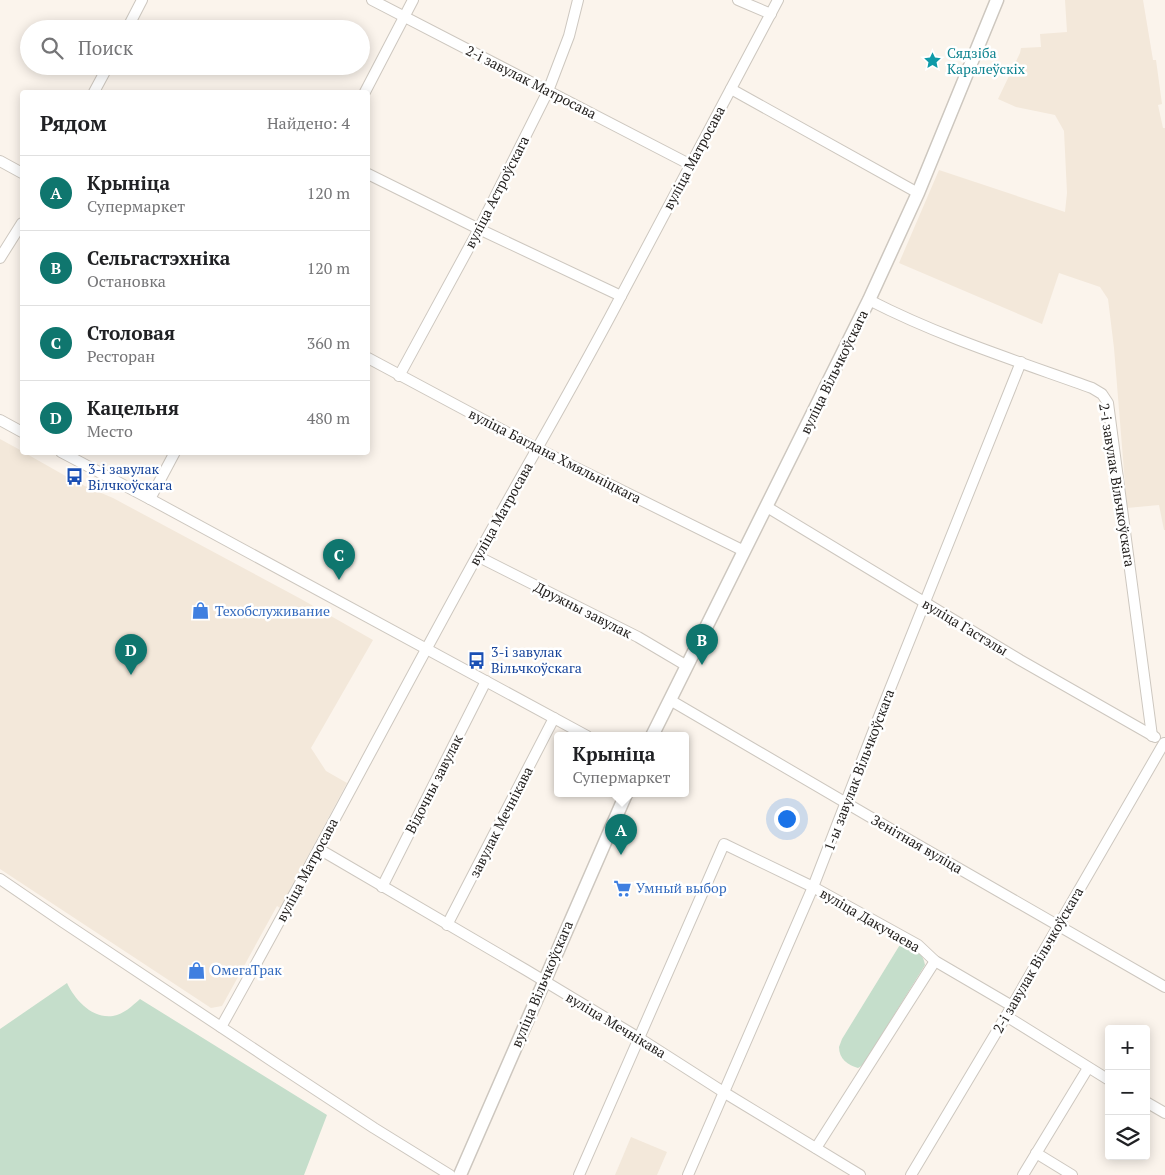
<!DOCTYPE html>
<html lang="ru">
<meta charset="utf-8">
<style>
:root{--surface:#fff;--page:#f2f2f2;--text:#202124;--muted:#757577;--line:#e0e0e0;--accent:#0f766e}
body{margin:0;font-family:"PT Serif",serif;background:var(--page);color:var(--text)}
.controls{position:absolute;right:15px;bottom:15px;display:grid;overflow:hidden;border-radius:5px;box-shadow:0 2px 12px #0003}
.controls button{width:45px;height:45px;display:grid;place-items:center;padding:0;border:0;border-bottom:1px solid var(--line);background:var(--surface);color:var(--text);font:25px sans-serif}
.you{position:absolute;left:786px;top:818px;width:18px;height:18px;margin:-12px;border:4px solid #fff;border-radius:50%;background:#1a73e8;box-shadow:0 0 0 8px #1a73e833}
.badge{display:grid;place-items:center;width:32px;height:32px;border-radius:50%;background:var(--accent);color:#fff;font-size:16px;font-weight:700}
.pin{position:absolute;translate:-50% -41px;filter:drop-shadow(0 1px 2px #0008)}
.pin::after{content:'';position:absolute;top:26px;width:18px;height:15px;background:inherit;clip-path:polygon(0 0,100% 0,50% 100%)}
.popup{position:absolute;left:554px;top:732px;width:135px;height:65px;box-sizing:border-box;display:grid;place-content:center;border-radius:5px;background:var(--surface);filter:drop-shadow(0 1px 4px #0005);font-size:16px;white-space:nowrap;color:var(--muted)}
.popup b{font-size:19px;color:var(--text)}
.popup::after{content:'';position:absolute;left:50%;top:100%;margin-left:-10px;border:10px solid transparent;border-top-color:var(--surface)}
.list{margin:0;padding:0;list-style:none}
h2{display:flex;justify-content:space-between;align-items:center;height:65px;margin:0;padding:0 20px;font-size:21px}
h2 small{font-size:16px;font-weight:400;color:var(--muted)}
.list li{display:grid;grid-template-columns:32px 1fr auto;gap:15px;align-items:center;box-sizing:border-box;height:75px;padding:0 20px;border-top:1px solid var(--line)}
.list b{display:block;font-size:19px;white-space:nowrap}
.list p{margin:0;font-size:16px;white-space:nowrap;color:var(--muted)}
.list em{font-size:16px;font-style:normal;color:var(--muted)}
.icon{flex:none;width:28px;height:28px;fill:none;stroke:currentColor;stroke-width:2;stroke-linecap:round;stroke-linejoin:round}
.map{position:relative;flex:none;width:1165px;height:1175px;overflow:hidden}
.search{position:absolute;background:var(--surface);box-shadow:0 2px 12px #0003;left:20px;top:20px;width:350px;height:55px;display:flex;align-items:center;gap:12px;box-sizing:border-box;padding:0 18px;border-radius:28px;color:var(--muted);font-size:19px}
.panel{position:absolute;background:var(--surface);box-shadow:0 2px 12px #0003;left:20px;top:90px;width:350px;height:365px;border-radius:5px}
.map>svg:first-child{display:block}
.built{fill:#f3e8da}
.green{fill:#c5decb}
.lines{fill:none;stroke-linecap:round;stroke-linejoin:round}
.minor-casing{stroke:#cdc7bf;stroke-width:12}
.major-casing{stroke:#cdc7bf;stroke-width:15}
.minor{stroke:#fff;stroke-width:10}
.major{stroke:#fff;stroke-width:12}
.labels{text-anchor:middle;stroke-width:5;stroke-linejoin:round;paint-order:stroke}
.culture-label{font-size:14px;fill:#0d838f;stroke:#fff;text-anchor:start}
.street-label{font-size:14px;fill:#252220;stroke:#fff}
.transit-label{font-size:14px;fill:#164399;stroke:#fff;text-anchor:start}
.shop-label{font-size:14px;fill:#366cbe;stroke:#fff;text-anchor:start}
</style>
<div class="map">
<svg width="1165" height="1175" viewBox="0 0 1165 1175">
<rect width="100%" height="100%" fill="#fbf4ec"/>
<g class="built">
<polygon points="1065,0 1143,0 1153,60 1156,60 1162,104 1158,105 1163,128 1165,128 1165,530 1164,530 1159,505 1127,508 1114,348 1108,299 1100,287 1059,273 1042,324 899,263 939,170 1065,212 1067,193 1064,131 1055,115 1016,107 998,99 1020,53 1021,48 1041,47 1040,34 1067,32"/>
<polygon points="0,439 22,451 22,452 25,453 78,483 113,498 301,599 373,640 311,748 326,771 347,783 280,908 277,906 222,1006 211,1008 0,869"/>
<polygon points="631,1137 667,1152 657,1175 615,1175"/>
</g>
<g class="green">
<path d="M 901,943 C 913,944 924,954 925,965 L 863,1065 L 858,1068 C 848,1065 839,1059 839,1047 C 840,1044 841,1042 842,1039 Z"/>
<path d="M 67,983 C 75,1000 92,1019 113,1016 C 124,1014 132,1006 140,999 L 327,1115 L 304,1175 L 0,1175 L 0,1029 Z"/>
</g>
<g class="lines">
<defs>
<g id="minor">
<polyline points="372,0 691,165"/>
<polyline points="738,0 771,14"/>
<polyline points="127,29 142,0"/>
<polyline points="731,89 918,193"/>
<polyline points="94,92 108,66"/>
<polyline points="365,92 413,0"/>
<polyline points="0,161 22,173"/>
<polyline points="368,174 479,229 621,296"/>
<polyline points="0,258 22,223"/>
<path d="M 869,300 C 941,337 1017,361 1092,388 L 1102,394 L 1108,403 L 1152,736"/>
<polyline points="368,358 538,449 744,551"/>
<polyline points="399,376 479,229 548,91 569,36 578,0"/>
<polyline points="0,420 22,432"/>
<polyline points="61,452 150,499 587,736"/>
<polyline points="150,499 175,452"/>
<polyline points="767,507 1020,660 1155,737"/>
<polyline points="477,556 638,637 687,666"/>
<polyline points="670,700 918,845 1165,987"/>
<polyline points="319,849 526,970 639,1038 725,1093 860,1175"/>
<polyline points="0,879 63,922 275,1063 374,1128 450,1175"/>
<polyline points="382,887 486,681"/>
<polyline points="447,925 554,718"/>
<polyline points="1006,1016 1109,1080"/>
<path d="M 221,1027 C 308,872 390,714 476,558 C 524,470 575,384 621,296 C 673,197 725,98 778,0"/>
<polyline points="1146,1102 1165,1113"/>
<polyline points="816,1148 935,961"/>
<polyline points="1036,1153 1072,1175"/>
<polyline points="579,1175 724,844 813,887 918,945 935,961 1012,1006"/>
<polyline points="688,1175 813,887 880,714 1021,362"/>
<polyline points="911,1175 1012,1006 1164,743"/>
<polyline points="1023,1175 1088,1068"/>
</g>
<g id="major">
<polyline points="652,736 869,300 918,193 997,0"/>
<polyline points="460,1175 626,794"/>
</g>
</defs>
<use href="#minor" class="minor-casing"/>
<use href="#major" class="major-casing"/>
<use href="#minor" class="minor"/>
<use href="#major" class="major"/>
</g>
<defs>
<symbol id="sight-bare" viewBox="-9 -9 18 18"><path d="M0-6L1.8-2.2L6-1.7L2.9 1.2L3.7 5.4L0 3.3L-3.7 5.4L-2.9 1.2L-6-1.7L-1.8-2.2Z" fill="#0f9aa8" stroke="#fff" stroke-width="2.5" paint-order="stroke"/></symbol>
<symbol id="bus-bare" viewBox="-9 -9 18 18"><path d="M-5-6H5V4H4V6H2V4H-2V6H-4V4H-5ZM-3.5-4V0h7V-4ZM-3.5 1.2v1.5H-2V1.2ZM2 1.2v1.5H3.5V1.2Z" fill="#1a4fb4" stroke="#fff" stroke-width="2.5" paint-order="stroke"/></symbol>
<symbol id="shop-bare" viewBox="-9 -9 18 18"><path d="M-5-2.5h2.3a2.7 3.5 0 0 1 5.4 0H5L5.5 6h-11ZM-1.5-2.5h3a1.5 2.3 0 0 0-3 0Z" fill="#3f7fe0" stroke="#fff" stroke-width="2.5" paint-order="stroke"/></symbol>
<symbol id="supermarket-bare" viewBox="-9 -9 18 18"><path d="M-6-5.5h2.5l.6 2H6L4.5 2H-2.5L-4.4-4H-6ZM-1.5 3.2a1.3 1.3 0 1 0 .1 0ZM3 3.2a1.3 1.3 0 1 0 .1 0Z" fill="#3f7fe0" stroke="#fff" stroke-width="2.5" paint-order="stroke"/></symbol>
</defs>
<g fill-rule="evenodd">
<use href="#sight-bare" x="920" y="48" width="25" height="25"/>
<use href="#bus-bare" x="62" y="464" width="25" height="25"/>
<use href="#shop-bare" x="188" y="598" width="25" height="25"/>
<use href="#bus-bare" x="464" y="648" width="25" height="25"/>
<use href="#supermarket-bare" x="610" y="876" width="25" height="25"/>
<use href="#shop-bare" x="184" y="958" width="25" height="25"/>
</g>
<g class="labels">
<g class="culture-label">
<text x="947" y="58">Сядзіба<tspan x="947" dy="16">Каралеўскіх</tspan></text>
</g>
<g class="street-label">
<text transform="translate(531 82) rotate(27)" y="5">2-і завулак Матросава</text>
<text transform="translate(694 158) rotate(-62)" y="5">вуліца Матросава</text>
<text transform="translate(497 192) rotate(-63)" y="5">вуліца Астроўскага</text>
<text transform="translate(834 372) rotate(-64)" y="5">вуліца Вільчкоўскага</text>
<text transform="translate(555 456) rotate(27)" y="5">вуліца Багдана Хмяльніцкага</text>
<text transform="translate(1117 485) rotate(81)" y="5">2-і завулак Вільчкоўскага</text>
<text transform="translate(501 514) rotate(-61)" y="5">вуліца Матросава</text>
<text transform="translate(583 610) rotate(27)" y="5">Дружны завулак</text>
<text transform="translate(965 627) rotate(31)" y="5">вуліца Гастэлы</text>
<text transform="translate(859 770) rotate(-69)" y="5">1-ы завулак Вільчкоўскага</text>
<text transform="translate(434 784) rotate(-63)" y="5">Відочны завулак</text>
<text transform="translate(501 822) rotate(-63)" y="5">завулак Мечнікава</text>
<text transform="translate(917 844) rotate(30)" y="5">Зенітная вуліца</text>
<text transform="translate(307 870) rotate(-62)" y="5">вуліца Матросава</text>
<text transform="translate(870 920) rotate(30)" y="5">вуліца Дакучаева</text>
<text transform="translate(1038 960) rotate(-60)" y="5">2-і завулак Вільчкоўскага</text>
<text transform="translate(542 984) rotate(-67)" y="5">вуліца Вільчкоўскага</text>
<text transform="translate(616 1025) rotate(31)" y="5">вуліца Мечнікава</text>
</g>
<g class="transit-label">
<text x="88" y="474">3-і завулак<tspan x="88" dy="16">Вілчкоўскага</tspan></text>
<text x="491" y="657">3-і завулак<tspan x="491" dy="16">Вільчкоўскага</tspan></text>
</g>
<g class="shop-label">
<text x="215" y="616">Техобслуживание</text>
<text x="636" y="893">Умный выбор</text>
<text x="211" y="975">ОмегаТрак</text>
</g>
</g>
</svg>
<div class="controls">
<button>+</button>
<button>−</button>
<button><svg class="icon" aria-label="layers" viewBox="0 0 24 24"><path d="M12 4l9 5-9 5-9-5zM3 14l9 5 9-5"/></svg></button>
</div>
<div class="you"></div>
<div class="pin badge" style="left:621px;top:855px">A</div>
<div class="popup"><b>Крыніца</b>Супермаркет</div>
<div class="pin badge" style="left:702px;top:665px">B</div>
<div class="pin badge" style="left:339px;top:580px">C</div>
<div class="pin badge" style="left:131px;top:675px">D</div>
<div class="search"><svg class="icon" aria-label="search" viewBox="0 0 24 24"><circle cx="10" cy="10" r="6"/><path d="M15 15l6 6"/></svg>Поиск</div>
<section class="panel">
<h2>Рядом<small>Найдено: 4</small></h2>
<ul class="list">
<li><span class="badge">A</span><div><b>Крыніца</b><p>Супермаркет</p></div><em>120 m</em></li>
<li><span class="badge">B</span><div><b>Сельгастэхніка</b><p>Остановка</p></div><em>120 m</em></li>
<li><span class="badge">C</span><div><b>Столовая</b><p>Ресторан</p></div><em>360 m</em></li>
<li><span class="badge">D</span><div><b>Кацельня</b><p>Место</p></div><em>480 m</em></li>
</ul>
</section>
</div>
